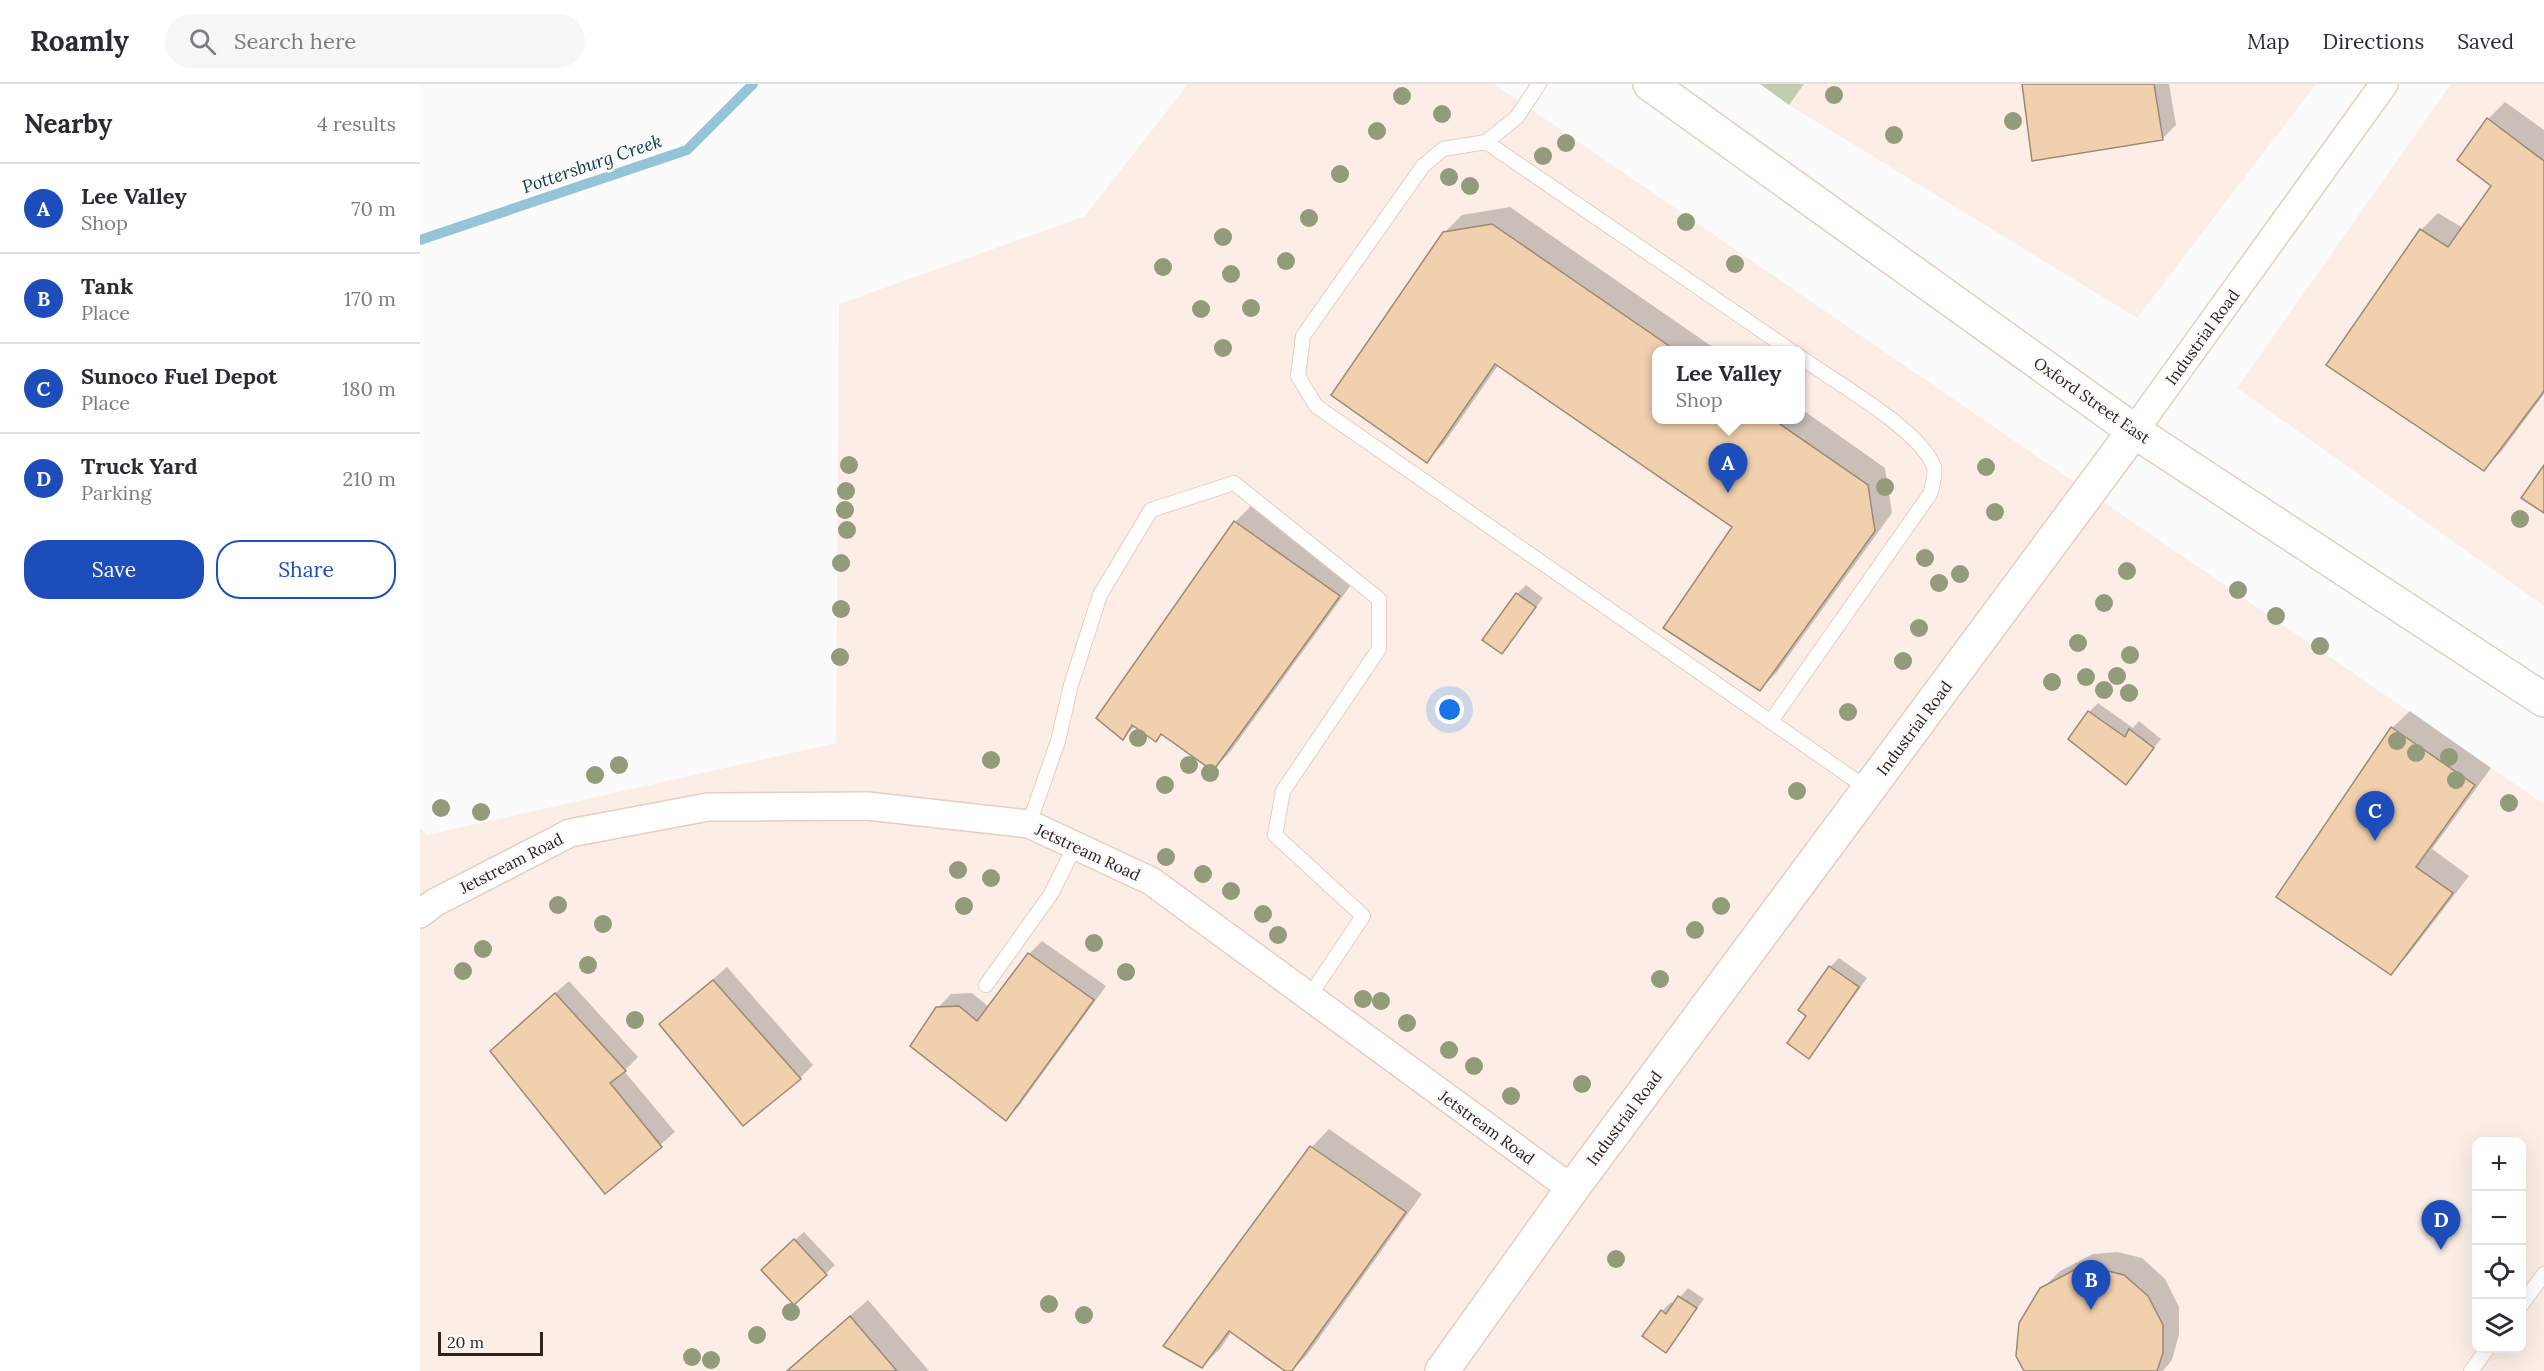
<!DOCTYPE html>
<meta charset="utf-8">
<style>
:root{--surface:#fff;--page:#f7f7f7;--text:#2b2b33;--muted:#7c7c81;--line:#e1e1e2;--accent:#1d4dbb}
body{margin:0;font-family:Lora,serif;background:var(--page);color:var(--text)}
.controls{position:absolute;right:18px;bottom:18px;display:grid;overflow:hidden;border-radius:12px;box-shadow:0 6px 24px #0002}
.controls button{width:54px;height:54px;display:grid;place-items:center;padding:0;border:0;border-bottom:2px solid var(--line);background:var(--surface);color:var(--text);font:30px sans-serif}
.scale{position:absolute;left:18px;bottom:15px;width:105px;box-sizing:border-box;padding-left:6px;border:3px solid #2e241d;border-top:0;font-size:16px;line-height:21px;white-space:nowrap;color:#2e241d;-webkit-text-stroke:4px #fbfbfb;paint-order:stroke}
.you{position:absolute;left:1030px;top:626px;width:21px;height:21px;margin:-15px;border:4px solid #fff;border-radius:50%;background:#1a73e8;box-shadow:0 0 0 9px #1a73e833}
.badge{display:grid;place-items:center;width:39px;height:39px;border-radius:50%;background:var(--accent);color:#fff;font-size:20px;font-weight:700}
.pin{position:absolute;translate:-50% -50px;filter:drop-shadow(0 2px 3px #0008)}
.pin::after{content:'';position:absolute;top:32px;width:21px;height:18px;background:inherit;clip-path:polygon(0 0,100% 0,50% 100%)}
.popup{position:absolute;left:1232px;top:262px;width:153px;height:78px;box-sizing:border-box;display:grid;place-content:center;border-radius:12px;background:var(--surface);filter:drop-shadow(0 2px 4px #0005);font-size:20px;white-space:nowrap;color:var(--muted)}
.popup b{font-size:22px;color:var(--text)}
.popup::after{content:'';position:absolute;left:50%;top:100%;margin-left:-12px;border:12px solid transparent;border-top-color:var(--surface)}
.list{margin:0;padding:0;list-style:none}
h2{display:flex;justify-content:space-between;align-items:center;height:78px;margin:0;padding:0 24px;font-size:26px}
h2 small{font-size:20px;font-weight:400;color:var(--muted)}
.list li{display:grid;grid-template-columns:39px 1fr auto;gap:18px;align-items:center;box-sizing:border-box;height:90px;padding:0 24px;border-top:2px solid var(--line)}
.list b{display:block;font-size:22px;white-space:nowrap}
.list p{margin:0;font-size:20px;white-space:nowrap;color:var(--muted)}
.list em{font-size:20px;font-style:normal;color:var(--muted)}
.actions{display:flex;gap:12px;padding:18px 24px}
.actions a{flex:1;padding:14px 0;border:2px solid var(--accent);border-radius:24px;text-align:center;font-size:21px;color:var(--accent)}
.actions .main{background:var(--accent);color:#fff}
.icon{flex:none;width:33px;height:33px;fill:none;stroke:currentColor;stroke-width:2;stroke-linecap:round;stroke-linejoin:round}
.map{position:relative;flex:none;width:2124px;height:1287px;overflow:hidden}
header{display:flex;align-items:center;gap:36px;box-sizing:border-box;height:84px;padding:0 30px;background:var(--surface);border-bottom:2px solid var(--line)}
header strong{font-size:28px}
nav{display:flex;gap:33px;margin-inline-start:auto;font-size:21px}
.search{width:420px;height:54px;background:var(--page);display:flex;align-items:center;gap:15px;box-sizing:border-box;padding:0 21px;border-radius:33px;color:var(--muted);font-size:22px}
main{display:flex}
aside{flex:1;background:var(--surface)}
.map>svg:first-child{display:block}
.industrial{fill:#fceee7;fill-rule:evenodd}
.green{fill:#c1ccb1}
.shadow{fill:#0003}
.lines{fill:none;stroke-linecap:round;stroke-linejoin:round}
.stream{stroke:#93c4d8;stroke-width:10}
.building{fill:#f1d0ae;stroke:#9d8974;stroke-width:1.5}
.service-casing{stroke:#e9cdbd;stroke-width:16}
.minor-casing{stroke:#e9cdbd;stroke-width:30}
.tertiary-casing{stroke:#e9cdbd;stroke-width:36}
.secondary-casing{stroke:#e9cdbd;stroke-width:36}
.service{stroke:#fff;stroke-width:14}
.minor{stroke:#fff;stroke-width:27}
.tertiary{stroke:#fff;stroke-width:33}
.secondary{stroke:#fff;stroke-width:33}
.tree{fill:#929c7a}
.labels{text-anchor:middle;stroke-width:6;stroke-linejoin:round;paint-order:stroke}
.street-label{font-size:16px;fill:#2e241d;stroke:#fbfbfb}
.water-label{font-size:18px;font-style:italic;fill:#0d3a49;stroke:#fbfbfb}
</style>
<header>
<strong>Roamly</strong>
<div class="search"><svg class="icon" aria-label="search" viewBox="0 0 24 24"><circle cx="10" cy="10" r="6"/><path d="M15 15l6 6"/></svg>Search here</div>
<nav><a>Map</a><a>Directions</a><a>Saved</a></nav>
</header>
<main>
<aside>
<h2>Nearby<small>4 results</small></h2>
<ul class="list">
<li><span class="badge">A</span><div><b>Lee Valley</b><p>Shop</p></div><em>70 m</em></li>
<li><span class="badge">B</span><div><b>Tank</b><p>Place</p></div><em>170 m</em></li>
<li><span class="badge">C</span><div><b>Sunoco Fuel Depot</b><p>Place</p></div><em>180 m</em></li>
<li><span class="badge">D</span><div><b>Truck Yard</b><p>Parking</p></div><em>210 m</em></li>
</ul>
<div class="actions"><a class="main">Save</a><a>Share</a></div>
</aside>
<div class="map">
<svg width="2124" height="1287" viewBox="0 0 2124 1287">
<rect width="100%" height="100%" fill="#fbfbfb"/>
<g class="industrial">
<path d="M 768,0 L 1074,0 L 2124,720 L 2124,1287 L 0,1287 L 0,744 L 7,751 L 416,659 L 419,220 L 665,132 ZM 1236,266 L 1380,266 L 1380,336 L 1236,336 ZM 2056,1058 L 2102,1058 L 2102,1264 L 2056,1264 Z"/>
<polygon points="1384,0 1896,0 1717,234 1369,21"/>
<polygon points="2031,0 2124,0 2124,522 1817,304"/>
</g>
<polygon class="green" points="1340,0 1384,0 1369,21"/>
<g class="shadow">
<polygon points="1603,0 1749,0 1756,41 1743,54"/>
<polygon points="2085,18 2124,46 2124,310 2081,368 2063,385 2001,146 2018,129 2043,144 2073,101 2068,35"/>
<polygon points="1090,123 1297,266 1236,266 1236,336 1380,336 1380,324 1465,384 1472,429 1357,588 1340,605 1314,443 1079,280 1024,359 1007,377 1024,149 1042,131"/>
<polygon points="833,420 936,494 810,668 793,686 743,649 735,656 715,642 703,654 678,634 815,438"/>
<polygon points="1106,501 1123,514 1082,568 1097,510"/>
<polygon points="1678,619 1713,644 1719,637 1741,655 1706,699 1669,628"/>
<polygon points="1990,627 2071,684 2012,765 2049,792 1988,871 1970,889 1972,644"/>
<polygon points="622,857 686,902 599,1022 586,1035 518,924 531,910 552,909 569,923 609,870"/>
<polygon points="1419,874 1447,894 1397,964 1388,973 1388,931 1410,883"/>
<polygon points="307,883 393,981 380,994 241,940"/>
<polygon points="149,897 218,973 204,987 255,1048 186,1108 85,953"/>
<polygon points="909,1045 1002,1110 887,1271 871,1287 867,1287 812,1247 800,1265 782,1282 746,1261 892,1063"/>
<polygon points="384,1148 415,1181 374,1219 352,1177"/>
<polygon points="1698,1168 1722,1174 1745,1195 1759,1223 1759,1250 1752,1276 1743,1287 1605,1287 1622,1205 1640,1187 1673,1170"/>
<polygon points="1268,1204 1284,1215 1245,1267 1242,1227 1251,1218 1254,1220"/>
<polygon points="448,1216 509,1287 366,1287"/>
</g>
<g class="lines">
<polyline class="stream" points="0,156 267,66 333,0"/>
</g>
<g class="building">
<polygon points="1602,0 1734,0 1743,56 1612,77"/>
<polygon points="2067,34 2124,77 2124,307 2064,387 1906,281 2000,145 2028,163 2071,102 2037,76"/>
<polygon points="1072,140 1255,266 1236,266 1236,336 1354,336 1448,401 1455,447 1340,607 1243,544 1312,443 1075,280 1007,379 911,311 1023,148"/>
<polygon points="2124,381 2124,429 2101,414"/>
<polygon points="814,437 920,512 793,687 741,650 736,658 712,641 703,656 676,634"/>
<polygon points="1096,509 1116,523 1082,570 1062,556"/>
<polygon points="1668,627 1705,653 1709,645 1734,664 1706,701 1648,655"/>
<polygon points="1971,643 2055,701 1996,783 2033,809 1971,891 1856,813"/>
<polygon points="608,869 674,916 586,1037 490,962 516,923 539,922 557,937"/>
<polygon points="1409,882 1439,903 1389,975 1367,959 1386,932 1378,926"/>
<polygon points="293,896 381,995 323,1042 239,940"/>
<polygon points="135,909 206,987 190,999 242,1063 185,1110 70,967"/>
<polygon points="890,1062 986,1128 872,1287 865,1287 809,1247 782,1284 743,1262"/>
<polygon points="374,1155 407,1191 374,1221 341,1186"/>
<polygon points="1680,1185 1704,1191 1728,1212 1743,1241 1743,1269 1737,1287 1604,1287 1596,1272 1599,1239 1620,1204 1654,1186"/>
<polygon points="1258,1212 1277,1224 1246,1269 1222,1252 1241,1226 1246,1230"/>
<polygon points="430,1232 477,1287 367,1287"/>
</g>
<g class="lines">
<defs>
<g id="service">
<polyline points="1119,0 1097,33 1066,58 1023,65 1003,82 883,252 878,292 896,322 1448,705"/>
<polyline points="1066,58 1370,266"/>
<path d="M 1351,637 L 1510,410 C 1512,403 1516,391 1514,383 C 1501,346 1414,297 1380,273"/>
<polyline points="609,740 638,657 651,601 680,511 731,426 814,399 959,515 959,565 863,707 855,751 943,832 889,913"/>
<polyline points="566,901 631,810 655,762"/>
<polyline points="2102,1220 2124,1190"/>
<polyline points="2051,1287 2068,1264"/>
</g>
<g id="minor">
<polyline points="1714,347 1964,0"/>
<polyline points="0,830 14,819 150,749 288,723 447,722 609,740 731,797 1152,1105"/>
</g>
<polyline id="tertiary" points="1022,1287 1152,1105 1714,347"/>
<polyline id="secondary" points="1230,0 1714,347 2124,616"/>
</defs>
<use href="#service" class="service-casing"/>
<use href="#minor" class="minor-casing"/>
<use href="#tertiary" class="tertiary-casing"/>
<use href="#secondary" class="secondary-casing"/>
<use href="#service" class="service"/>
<use href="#minor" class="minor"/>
<use href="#tertiary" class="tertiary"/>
<use href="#secondary" class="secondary"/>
</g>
<g class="tree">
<circle cx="1414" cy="11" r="9"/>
<circle cx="982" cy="12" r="9"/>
<circle cx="1022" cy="30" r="9"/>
<circle cx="1593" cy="37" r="9"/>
<circle cx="957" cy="47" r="9"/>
<circle cx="1474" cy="51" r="9"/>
<circle cx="1146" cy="59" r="9"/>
<circle cx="1123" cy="72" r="9"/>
<circle cx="920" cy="90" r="9"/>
<circle cx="1029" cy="93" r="9"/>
<circle cx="1050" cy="102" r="9"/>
<circle cx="889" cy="134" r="9"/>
<circle cx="1266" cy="138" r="9"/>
<circle cx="803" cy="153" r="9"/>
<circle cx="866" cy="177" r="9"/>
<circle cx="1315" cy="180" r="9"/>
<circle cx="743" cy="183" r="9"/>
<circle cx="811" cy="190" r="9"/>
<circle cx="831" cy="224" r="9"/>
<circle cx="781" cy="225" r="9"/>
<circle cx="803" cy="264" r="9"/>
<circle cx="429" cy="381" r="9"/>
<circle cx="1566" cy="383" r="9"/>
<circle cx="1465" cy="403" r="9"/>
<circle cx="426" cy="407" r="9"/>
<circle cx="425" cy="426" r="9"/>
<circle cx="1575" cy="428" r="9"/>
<circle cx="2100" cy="435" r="9"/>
<circle cx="427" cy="446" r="9"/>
<circle cx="1505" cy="474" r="9"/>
<circle cx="421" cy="479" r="9"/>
<circle cx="1707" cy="487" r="9"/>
<circle cx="1540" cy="490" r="9"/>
<circle cx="1519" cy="499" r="9"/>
<circle cx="1818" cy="506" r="9"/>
<circle cx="1684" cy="519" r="9"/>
<circle cx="421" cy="525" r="9"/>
<circle cx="1856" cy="532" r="9"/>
<circle cx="1499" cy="544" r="9"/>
<circle cx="1658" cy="559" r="9"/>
<circle cx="1900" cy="562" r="9"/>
<circle cx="1710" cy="571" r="9"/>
<circle cx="420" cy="573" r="9"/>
<circle cx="1483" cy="577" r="9"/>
<circle cx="1697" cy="592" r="9"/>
<circle cx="1666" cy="593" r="9"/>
<circle cx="1632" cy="598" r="9"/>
<circle cx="1684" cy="606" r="9"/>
<circle cx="1709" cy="609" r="9"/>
<circle cx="1428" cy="628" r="9"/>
<circle cx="718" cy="654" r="9"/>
<circle cx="1977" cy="657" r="9"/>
<circle cx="1996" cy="669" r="9"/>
<circle cx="2029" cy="673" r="9"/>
<circle cx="571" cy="676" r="9"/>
<circle cx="199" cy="681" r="9"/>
<circle cx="769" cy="681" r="9"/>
<circle cx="790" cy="689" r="9"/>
<circle cx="175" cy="691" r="9"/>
<circle cx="2036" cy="696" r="9"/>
<circle cx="745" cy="701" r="9"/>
<circle cx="1377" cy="707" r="9"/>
<circle cx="2089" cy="719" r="9"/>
<circle cx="21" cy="724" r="9"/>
<circle cx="61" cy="728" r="9"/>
<circle cx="746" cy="773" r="9"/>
<circle cx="538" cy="786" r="9"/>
<circle cx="783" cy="790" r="9"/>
<circle cx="571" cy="794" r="9"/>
<circle cx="811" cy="807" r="9"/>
<circle cx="138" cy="821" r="9"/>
<circle cx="544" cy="822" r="9"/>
<circle cx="1301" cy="822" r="9"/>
<circle cx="843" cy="830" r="9"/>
<circle cx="183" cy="840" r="9"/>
<circle cx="1275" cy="846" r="9"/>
<circle cx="858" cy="851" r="9"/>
<circle cx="674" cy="859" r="9"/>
<circle cx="63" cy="865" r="9"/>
<circle cx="168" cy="881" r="9"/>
<circle cx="43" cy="887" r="9"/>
<circle cx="706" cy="888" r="9"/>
<circle cx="1240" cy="895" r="9"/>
<circle cx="943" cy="915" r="9"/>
<circle cx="961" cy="917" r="9"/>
<circle cx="215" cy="936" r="9"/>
<circle cx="987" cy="939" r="9"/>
<circle cx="1029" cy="966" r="9"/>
<circle cx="1054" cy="982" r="9"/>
<circle cx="1162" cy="1000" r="9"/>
<circle cx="1091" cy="1012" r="9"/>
<circle cx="1196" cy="1175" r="9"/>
<circle cx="629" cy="1220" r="9"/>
<circle cx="371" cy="1228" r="9"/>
<circle cx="664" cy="1231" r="9"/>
<circle cx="337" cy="1251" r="9"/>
<circle cx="272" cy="1273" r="9"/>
<circle cx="291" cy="1276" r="9"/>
</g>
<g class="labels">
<g class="street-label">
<text transform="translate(1782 253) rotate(-54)" y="6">Industrial Road</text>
<text transform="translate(1672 316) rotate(35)" y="6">Oxford Street East</text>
<text transform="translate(1494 644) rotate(-53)" y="6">Industrial Road</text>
<text transform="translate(668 768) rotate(25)" y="6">Jetstream Road</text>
<text transform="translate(91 779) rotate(-27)" y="6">Jetstream Road</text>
<text transform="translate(1204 1034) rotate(-53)" y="6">Industrial Road</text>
<text transform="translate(1067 1043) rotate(36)" y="6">Jetstream Road</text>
</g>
<g class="water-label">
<text transform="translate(172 80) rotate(-19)" y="6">Pottersburg Creek</text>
</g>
</g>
</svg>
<div class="controls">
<button>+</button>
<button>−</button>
<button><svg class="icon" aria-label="locate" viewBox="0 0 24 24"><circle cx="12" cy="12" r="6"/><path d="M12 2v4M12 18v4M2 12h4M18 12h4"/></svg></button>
<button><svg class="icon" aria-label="layers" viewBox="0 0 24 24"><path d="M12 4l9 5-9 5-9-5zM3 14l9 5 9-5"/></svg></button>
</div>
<div class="scale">20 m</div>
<div class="you"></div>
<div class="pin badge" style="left:1308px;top:409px">A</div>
<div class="popup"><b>Lee Valley</b>Shop</div>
<div class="pin badge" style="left:1671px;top:1226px">B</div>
<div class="pin badge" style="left:1955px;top:757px">C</div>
<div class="pin badge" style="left:2021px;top:1166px">D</div>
</div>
</main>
